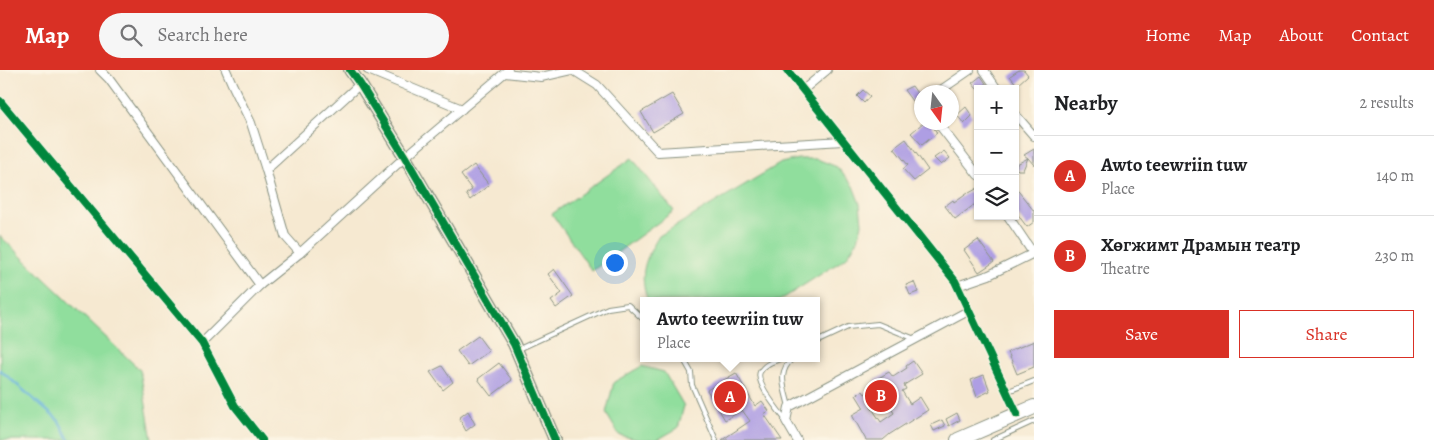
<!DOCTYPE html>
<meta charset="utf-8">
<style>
:root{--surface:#fff;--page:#f6f6f6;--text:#202124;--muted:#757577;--line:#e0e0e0;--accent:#d93025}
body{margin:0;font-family:Alegreya,serif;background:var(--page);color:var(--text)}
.controls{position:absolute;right:15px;top:15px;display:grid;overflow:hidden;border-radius:0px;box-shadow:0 1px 4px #0004}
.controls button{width:45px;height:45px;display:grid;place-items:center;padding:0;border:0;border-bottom:1px solid var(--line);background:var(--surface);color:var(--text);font:25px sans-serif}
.compass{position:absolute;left:914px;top:15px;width:45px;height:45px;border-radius:50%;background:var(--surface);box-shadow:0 1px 4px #0004;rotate:165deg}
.you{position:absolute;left:614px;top:192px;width:18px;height:18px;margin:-12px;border:4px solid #fff;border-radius:50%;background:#1a73e8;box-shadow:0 0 0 8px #1a73e833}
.badge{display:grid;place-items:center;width:32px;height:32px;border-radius:50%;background:var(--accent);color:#fff;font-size:16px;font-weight:700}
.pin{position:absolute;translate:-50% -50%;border:2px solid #fff;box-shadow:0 1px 5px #0006}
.popup{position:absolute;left:640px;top:227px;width:180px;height:65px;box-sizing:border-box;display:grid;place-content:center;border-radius:0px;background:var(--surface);filter:drop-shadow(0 1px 4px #0005);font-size:16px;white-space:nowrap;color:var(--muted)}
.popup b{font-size:19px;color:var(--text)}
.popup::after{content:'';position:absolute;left:50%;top:100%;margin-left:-10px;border:10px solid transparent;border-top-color:var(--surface)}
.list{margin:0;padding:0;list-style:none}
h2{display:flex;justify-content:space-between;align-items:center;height:65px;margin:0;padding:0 20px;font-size:21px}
h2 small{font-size:16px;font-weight:400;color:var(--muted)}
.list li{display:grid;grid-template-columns:32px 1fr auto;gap:15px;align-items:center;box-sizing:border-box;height:80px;padding:0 20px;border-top:1px solid var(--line)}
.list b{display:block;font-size:19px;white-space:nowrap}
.list p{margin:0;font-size:16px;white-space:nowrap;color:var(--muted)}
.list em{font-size:16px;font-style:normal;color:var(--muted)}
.actions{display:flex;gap:10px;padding:15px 20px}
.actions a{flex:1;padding:11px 0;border:1px solid var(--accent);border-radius:0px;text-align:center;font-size:18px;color:var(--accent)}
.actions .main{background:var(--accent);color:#fff}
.icon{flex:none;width:28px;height:28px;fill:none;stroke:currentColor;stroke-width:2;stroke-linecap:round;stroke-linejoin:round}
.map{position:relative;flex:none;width:1034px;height:370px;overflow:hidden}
header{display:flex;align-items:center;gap:30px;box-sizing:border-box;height:70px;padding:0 25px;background:var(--accent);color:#fff}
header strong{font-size:24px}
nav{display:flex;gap:28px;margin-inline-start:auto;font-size:18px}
.search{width:350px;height:45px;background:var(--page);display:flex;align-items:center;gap:12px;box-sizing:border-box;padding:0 18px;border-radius:28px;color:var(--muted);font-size:19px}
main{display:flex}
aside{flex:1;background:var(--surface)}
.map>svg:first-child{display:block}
.green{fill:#90de9d;stroke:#588e68}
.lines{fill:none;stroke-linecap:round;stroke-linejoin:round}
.stream{stroke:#5fb1db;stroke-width:2.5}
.building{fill:#ae9ee3;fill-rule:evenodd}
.lane-casing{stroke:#8a9382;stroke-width:6}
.street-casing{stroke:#8a9382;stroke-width:10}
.secondary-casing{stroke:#8a9382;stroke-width:14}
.highway-casing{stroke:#8a9382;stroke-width:16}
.lane{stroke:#fff;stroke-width:4}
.street{stroke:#fff;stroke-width:8}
.secondary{stroke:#fff;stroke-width:11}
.highway{stroke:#fff;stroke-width:14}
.cycleway-casing{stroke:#fcf5e5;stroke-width:11}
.cycleway{stroke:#00873e;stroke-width:8}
</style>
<header>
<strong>Map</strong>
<div class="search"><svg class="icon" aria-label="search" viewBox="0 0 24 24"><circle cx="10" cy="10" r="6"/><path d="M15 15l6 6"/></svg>Search here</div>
<nav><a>Home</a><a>Map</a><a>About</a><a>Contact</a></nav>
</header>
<main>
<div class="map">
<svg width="1034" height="370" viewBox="0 0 1034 370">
<rect width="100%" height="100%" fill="#fcf5e5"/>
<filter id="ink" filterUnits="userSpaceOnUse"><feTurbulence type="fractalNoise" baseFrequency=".02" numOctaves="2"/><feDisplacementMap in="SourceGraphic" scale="10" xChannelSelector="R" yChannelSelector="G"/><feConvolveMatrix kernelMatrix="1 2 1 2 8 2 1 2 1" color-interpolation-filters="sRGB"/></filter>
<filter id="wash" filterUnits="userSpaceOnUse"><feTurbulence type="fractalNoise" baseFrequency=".0096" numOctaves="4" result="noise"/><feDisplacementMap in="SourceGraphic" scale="20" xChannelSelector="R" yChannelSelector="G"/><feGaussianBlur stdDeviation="1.12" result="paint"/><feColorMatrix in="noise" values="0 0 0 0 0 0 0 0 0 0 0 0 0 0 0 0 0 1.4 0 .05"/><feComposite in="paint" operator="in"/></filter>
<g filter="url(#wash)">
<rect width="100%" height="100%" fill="#f6e9d1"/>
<g class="green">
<polygon points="632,88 674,141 592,201 552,144"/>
<path d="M 798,89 L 817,89 L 837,97 L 853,116 L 860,134 L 862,154 L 858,170 L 846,188 L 779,231 L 648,231 C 638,204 645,189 659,166 L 781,93 Z"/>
<polygon points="0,166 140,300 152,370 0,370"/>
<polygon points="642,296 664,302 684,336 678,358 657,370 639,370 619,365 606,343 614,312"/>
</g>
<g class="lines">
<polyline class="stream" points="0,300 59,351 69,370"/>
</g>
<g id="blocks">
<g class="building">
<polygon points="1019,0 1024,0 1028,5 1017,15 1010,6"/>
<polygon points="981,6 987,15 983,19 977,19 972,13"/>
<polygon points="912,16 919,26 912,31 904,20"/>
<polygon points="863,20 870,26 864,33 857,26"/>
<polygon points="672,24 684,44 653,62 641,42"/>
<polygon points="966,37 972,46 964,54 957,45"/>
<polygon points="924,52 930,52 937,63 922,75 911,63"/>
<polygon points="906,69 928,100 914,111 903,99 908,95 894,78"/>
<polygon points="1034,79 1034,95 1028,88 1023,100 1018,100 1016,98 1017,94 1028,88 1024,85"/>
<polygon points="944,81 950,88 941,95 934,88"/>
<polygon points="474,95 489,115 470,130 466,124 472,120 461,105"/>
<polygon points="1015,117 1034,141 1034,152 1027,157 1015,141"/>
<polygon points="978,118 978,132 955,149 945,136 953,130 954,132 968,122 969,123"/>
<polygon points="978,170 994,192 979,202 964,180"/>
<polygon points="554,199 573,226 556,238 551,231 562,223 548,204"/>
<polygon points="914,212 918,222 910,225 906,215"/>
<polygon points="478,266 489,281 468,296 457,281"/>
<polygon points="1034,271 1034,297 1017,304 1008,282"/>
<path d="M 913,291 L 922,304 L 904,315 L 906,319 L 902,321 L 910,334 L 920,327 L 928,340 L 890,364 L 883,370 L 866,370 L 852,345 L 864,338 L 856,325 L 863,321 L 865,324 L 878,316 L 875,310 L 889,302 L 893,307 L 907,298 L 906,296 ZM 885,328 L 894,343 L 881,352 L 871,337 Z"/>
<polygon points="499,293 512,310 491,326 478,309"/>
<polygon points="442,296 453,312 443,320 430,302"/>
<polygon points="736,303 755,336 762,331 769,341 764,344 782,370 722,370 750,351 742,340 725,350 707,320"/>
<polygon points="984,305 990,321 977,327 971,310"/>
<polygon points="468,341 475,354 466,361 459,348"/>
<polygon points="957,343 960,350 949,356 946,349"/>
<polygon points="942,350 945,356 934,361 931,355"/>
</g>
</g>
</g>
<g filter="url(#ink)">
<use href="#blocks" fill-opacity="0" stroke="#8a9382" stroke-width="1"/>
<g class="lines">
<defs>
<g id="lane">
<polyline points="816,272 848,257 878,254 915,269"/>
<polyline points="519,279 608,238 628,235 644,250"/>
<polyline points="683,288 691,302 692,315 716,370"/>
<path d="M 783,288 C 775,291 765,293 760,302 C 755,312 778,340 785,349"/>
<polyline points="1006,322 1034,311"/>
<path d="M 789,337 C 785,318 776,303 793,288"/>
<polyline points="993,370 1034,351"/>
</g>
<g id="street">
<polyline points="100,0 109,9 260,215"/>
<polyline points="226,0 233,16 251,53 266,100 285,166 300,183"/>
<polyline points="368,0 462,39"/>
<polyline points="573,0 597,15 658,82 843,71"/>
<polyline points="787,0 955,211 1017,344"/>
<polyline points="984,0 997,19"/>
<polyline points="505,3 541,7 572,0"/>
<polyline points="803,20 827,0"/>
<polyline points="938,22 970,0"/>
<polyline points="0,31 202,273 235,336 262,370"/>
<polyline points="922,34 922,35"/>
<polyline points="1015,44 1034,66"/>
<polyline points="937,52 978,105"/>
<polyline points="266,100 360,14"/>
<polyline points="1008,146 1033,183"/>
<polyline points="957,216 989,205 1034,183"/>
<polyline points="202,273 260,215 300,183 405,87 508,0"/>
<polyline points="797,370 786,351 789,337 968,241"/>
</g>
<polyline id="secondary" points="350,0 360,14 405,87 514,274 555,370"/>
<polyline id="highway" points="958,370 1034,337"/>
</defs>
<use href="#lane" class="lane-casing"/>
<use href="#street" class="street-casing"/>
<use href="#secondary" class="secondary-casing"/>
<use href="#highway" class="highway-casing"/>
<use href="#lane" class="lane"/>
<use href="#street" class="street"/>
<use href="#secondary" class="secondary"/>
<use href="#highway" class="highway"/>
<defs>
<g id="cycleway">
<polyline points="350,0 360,14 405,87 514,274 555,370"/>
<polyline points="787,0 955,211 1017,344"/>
<polyline points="0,31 202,273 235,336 262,370"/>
</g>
</defs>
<use href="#cycleway" class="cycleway-casing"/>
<use href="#cycleway" class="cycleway"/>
</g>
</g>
</svg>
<div class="controls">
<button>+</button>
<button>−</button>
<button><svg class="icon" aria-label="layers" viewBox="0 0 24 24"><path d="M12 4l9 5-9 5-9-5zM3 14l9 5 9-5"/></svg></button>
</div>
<svg class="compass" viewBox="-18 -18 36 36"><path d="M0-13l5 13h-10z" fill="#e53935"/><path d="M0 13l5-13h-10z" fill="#757577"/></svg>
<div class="you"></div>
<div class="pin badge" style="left:730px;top:327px">A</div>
<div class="popup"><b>Awto teewriin tuw</b>Place</div>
<div class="pin badge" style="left:881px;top:326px">B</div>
</div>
<aside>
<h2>Nearby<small>2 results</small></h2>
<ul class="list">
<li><span class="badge">A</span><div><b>Awto teewriin tuw</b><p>Place</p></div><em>140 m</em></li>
<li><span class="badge">B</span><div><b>Хөгжимт Драмын театр</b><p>Theatre</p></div><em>230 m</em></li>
</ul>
<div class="actions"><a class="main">Save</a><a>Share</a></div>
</aside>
</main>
